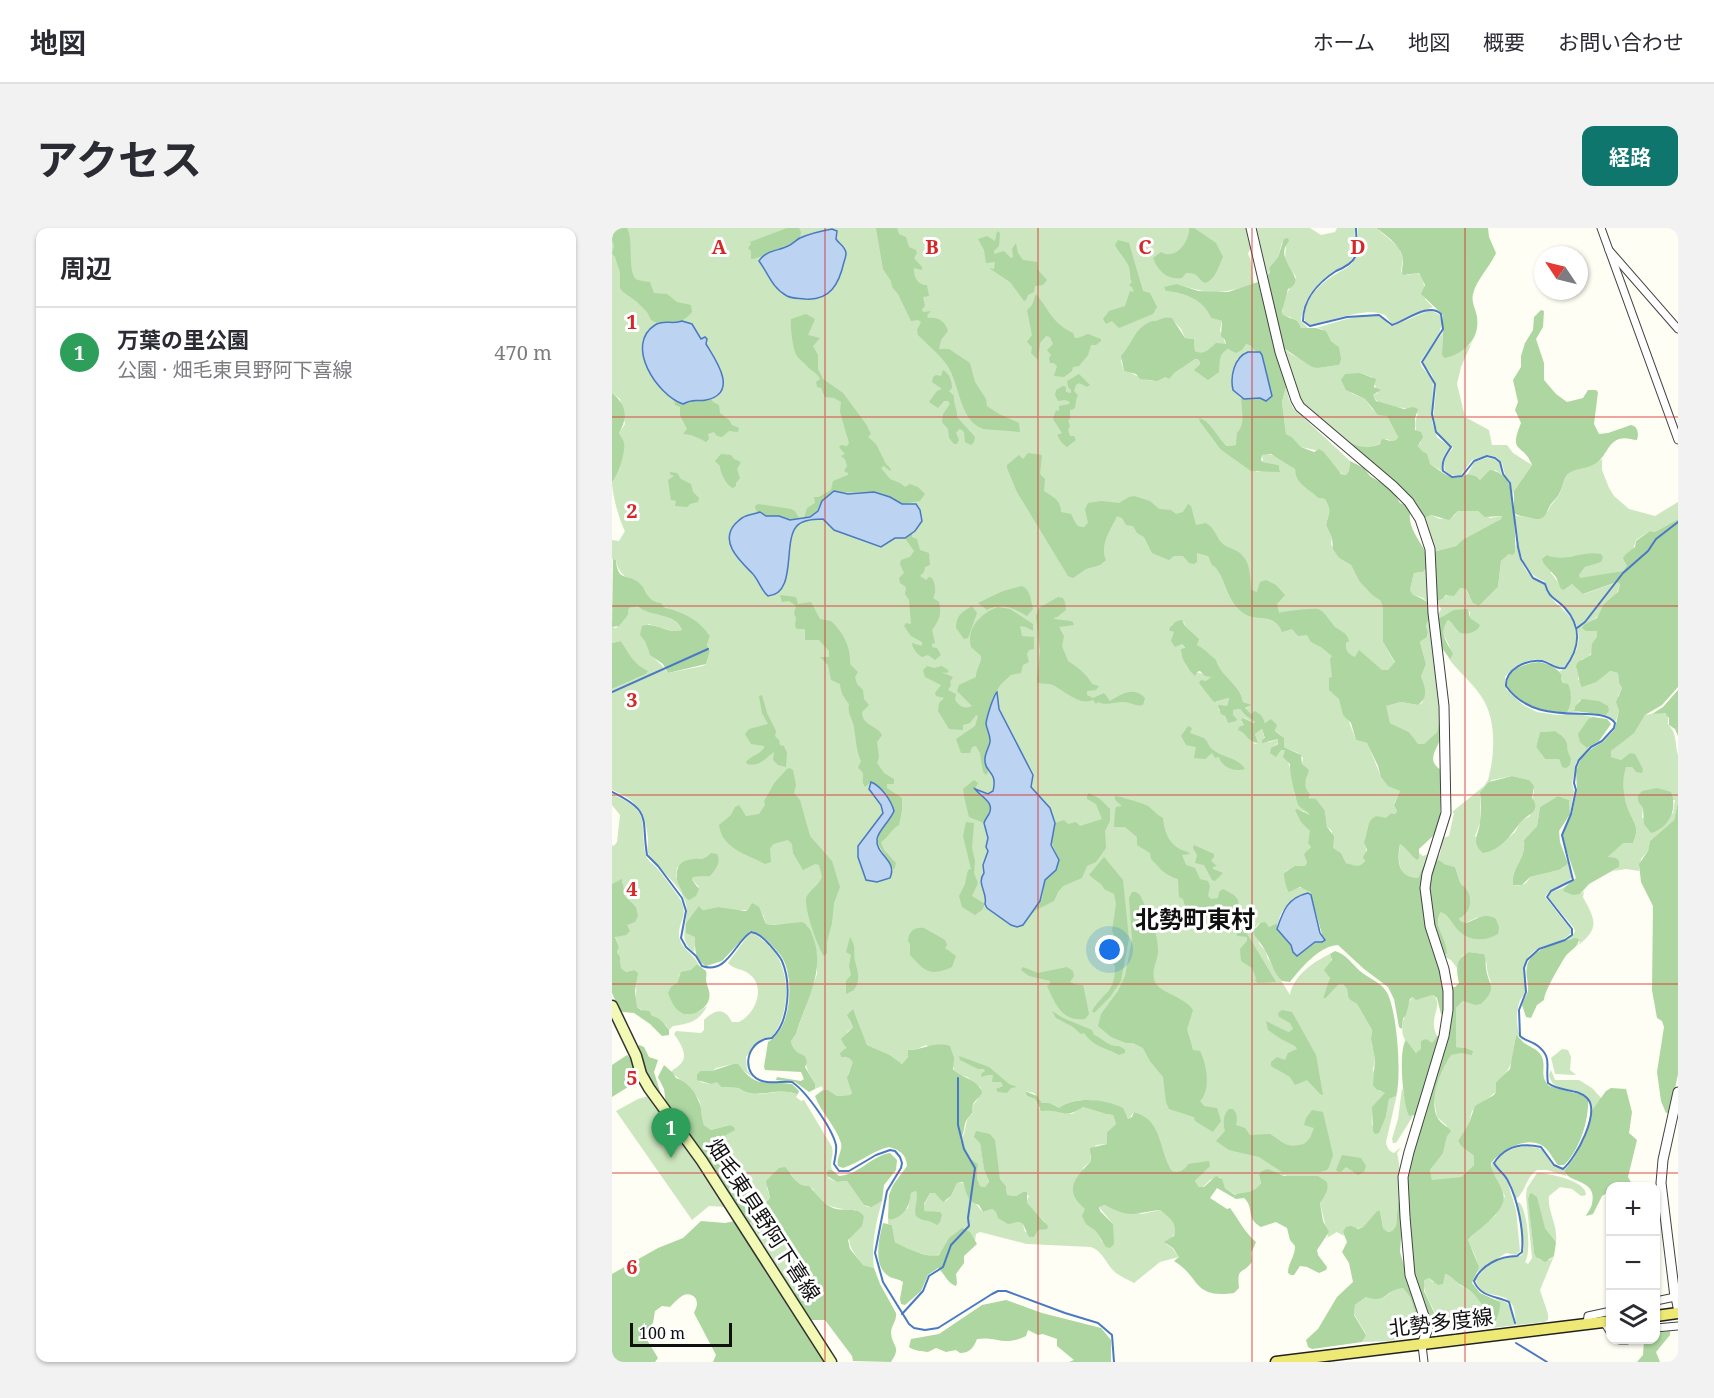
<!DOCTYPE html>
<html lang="ja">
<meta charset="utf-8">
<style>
:root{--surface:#fff;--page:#f2f2f3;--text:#2b2b33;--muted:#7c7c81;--line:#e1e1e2;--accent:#0f766e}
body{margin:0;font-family:"Noto Serif","Noto Sans JP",serif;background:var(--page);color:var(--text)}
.controls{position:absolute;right:18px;bottom:18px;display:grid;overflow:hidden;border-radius:12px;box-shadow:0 2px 4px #0004}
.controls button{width:54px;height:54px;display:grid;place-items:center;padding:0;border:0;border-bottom:2px solid var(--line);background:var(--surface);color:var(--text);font:30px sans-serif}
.compass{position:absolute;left:922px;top:18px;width:54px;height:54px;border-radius:50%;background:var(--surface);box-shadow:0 2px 4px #0004;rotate:305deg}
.scale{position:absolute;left:18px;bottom:15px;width:102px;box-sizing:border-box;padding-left:6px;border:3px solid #101010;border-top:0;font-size:16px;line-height:21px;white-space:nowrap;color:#101010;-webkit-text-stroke:4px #fff;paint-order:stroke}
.you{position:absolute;left:498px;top:722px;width:21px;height:21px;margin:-15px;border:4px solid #fff;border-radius:50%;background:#1a73e8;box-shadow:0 0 0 9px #1a73e833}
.badge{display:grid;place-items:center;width:39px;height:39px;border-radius:50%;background:var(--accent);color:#fff;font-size:20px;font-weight:700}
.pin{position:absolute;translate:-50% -50px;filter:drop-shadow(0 2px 3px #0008)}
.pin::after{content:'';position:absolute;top:32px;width:21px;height:18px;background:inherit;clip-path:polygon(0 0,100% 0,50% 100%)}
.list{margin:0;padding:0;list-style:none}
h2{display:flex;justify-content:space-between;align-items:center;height:78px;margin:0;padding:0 24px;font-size:26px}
h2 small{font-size:20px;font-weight:400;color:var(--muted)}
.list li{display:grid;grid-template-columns:39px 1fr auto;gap:18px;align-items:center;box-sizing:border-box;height:90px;padding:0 24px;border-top:2px solid var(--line)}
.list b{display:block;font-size:22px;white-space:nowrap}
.list p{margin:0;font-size:20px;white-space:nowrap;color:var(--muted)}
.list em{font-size:20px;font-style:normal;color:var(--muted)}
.icon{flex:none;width:33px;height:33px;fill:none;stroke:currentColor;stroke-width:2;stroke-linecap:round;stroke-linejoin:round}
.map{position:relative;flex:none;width:1066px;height:1134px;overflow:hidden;border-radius:12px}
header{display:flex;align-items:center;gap:36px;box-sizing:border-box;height:84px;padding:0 30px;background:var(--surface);border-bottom:2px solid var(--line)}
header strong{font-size:28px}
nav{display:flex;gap:33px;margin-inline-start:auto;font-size:21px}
.intro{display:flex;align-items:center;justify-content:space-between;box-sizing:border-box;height:144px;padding:0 36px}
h1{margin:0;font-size:42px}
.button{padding:15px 27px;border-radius:12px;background:var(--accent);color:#fff;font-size:21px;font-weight:700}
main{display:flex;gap:36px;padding:0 36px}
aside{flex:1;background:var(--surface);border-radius:12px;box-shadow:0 2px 4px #0004}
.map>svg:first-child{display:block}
.green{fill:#cce7bf;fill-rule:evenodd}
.forest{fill:#add6a0}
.water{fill:#bcd3f2;stroke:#4979c3;stroke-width:1.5}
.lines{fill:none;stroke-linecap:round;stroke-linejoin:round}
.stream{stroke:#4979c3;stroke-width:2}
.minor-casing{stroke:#434343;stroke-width:9}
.tertiary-casing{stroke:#434343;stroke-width:11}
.secondary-casing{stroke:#323232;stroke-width:13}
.primary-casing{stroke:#212121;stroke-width:13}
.minor{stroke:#fff;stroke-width:7}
.tertiary{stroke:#fff;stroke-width:9}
.secondary{stroke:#f2f9b5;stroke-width:10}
.primary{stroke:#eee975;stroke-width:10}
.grid{fill:none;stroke:#d62828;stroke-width:1.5;stroke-opacity:0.55}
.labels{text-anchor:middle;stroke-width:6;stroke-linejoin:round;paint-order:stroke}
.street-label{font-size:21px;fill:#101010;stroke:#fff}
.quarter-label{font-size:24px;font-weight:bold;fill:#101010;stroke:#fff}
.grid-label{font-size:20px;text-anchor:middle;font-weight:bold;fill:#d62828;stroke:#fff;stroke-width:6;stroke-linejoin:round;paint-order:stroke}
</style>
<header>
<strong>地図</strong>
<nav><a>ホーム</a><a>地図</a><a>概要</a><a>お問い合わせ</a></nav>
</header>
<div class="intro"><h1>アクセス</h1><a class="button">経路</a></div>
<main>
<aside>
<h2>周辺<small></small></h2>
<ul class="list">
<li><span class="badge" style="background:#2e9e5b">1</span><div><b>万葉の里公園</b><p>公園 · 畑毛東貝野阿下喜線</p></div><em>470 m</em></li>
</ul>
</aside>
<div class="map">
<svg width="1066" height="1134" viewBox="0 0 1066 1134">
<rect width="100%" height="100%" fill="#fefef4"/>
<g class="green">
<path d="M 0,0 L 635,0 L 639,19 L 636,26 C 642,36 639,45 642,56 C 610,66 598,67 565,56 L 554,63 C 574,65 591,71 599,90 L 610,93 L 608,102 L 614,117 L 601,118 L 596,124 L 588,126 L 583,123 L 582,111 L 573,110 L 569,101 L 560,91 C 528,90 522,108 509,133 L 512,143 C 520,144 527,150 535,152 C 548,155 560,146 570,139 C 574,135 578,135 582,131 L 587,132 L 588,136 L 583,142 L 607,144 L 607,129 L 611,123 L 634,116 L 639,118 L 643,123 L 625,131 L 621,162 L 629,170 L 631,193 L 624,217 L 615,218 L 588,194 L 608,221 L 645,244 L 655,242 L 668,243 L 667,237 L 651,234 L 650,227 C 660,223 674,234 683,241 C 688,264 695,256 706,270 L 713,271 C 720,284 717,284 714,297 L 720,310 L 719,316 L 727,330 L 739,337 L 747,353 L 760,367 L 768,371 L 771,379 L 771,414 L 783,435 L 736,491 L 744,512 L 755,515 L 757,519 L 768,546 L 775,556 L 788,563 L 782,576 L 785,583 L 783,586 L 779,585 L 774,591 L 765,588 C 757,593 754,599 756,608 L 753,612 C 755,628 756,645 734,635 L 729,625 L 720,620 L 720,603 L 715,599 L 713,583 C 702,574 687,564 695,549 L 690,536 L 691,530 L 686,525 L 672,519 L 669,507 L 663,503 L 664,500 L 652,494 L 650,488 C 643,487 636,487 633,481 L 639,477 L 631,474 C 629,457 608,448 603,432 C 597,426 592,421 585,417 L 585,410 L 573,398 L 572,394 L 560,396 L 557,403 L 562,404 L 573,421 L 569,425 C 571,429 572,435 575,439 C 580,444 592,445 599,449 L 594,454 L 604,474 L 617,470 L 615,478 L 606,481 L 613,488 L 616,495 L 621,487 L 621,482 L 628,481 L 633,487 L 644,494 L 642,495 L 632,490 L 629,493 L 632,497 L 627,502 C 634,505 636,512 643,516 L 646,515 L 643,506 L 650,501 L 653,511 L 650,512 L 657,514 L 666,511 L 666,515 L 661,519 L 673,522 L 680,547 L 683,568 L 689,579 L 700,590 L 691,583 L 684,582 L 687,590 L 699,603 L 696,614 L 699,619 L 693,626 L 695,634 L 693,638 L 676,642 L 672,645 L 681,662 C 688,658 692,660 698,664 L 699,667 L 696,666 C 685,668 673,676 668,688 C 667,691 667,695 666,698 L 665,695 L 657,699 L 647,695 L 642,701 L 648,717 L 654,723 L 655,729 L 678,767 C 681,748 701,734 718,726 C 722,732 716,744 718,752 L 711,770 L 714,770 L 727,756 L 731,756 L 735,761 C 736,771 736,771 745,776 L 760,802 L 759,811 L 763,831 L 761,841 L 767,863 L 774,865 C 763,879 759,880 760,898 L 774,888 L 777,871 L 784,868 L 786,862 L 774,914 C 775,920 777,923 782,925 L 789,919 L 785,925 C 790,944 786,957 788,976 L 786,975 L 784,998 L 780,1003 L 776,1004 L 771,1000 L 768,983 L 765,983 L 751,999 L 731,1004 L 732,1008 L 725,1004 L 713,1011 L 716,1008 L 708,975 L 714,966 C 690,954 674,942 647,947 L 649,955 L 645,962 L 624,967 L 613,960 L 608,949 L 598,952 L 591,959 L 587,959 L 583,953 L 588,948 L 585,936 L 576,936 C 572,942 568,945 560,943 C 546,921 550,892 522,884 L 517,891 C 501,872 467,865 447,880 L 430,875 L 422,865 L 413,863 L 415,868 L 423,871 L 427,881 L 460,886 L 471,879 L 494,886 L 501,887 L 504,896 L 495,904 L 495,916 L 484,917 L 478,927 L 479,933 L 471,940 L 474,981 L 490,1014 L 501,996 L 487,979 L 493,977 L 530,986 L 548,982 C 563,995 572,998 554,1016 L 560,1020 L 567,1029 L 548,1034 L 522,1055 C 517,1052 509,1049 504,1045 C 494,1037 492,1024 479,1019 L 415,1016 L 368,1004 L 364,1006 L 363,1013 L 350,1001 C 336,1007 336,1022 323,1029 L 295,1022 L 283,1014 L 280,997 L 276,996 L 276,990 L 278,992 L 296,980 L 299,965 L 304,963 L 306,973 L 303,984 L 314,991 L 319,992 L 328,985 L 312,983 L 312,977 L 318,965 L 323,965 L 334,973 L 339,968 L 345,955 L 351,955 C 356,968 362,974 371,984 L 380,981 L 402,995 L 407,994 L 411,996 L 413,1004 L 431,1001 L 433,994 L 414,975 L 417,968 L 411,964 L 404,968 L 395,967 L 394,958 L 388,951 L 384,928 L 368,915 L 372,940 L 377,955 L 373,959 L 368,958 L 365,950 L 366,936 L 357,931 L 348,911 L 352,906 L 355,892 L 360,886 L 361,877 L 369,867 L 369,860 L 355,849 L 344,846 L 340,836 L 314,817 L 305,821 L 296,822 L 296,829 L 290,836 L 278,827 L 255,817 L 241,782 L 237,792 L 241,799 L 235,804 L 232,830 L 237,830 L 242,834 L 236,846 L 240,865 L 238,867 L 225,868 L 216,862 L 211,862 L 210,858 L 203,861 C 202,849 193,845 193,828 C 185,825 181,823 179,813 L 184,806 L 205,746 L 205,727 L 196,698 C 181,694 169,698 154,696 L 151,687 L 136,682 L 120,682 L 106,679 L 91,682 L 88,679 L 74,695 L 77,706 L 84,709 L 82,724 C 62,710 80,692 73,673 C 67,656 49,643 38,629 C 34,623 36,618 36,611 C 34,585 25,572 0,562 L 0,461 L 34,446 L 18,430 L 9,413 L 0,415 L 0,399 L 4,400 L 16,387 L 17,380 L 26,378 C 40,387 62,385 70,402 L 64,404 L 36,396 C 31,431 39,422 56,445 L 91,438 L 94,436 L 98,423 L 95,417 L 98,408 C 86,389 66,386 47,376 C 47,376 40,374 39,373 C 35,370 36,365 32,361 C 20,351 6,349 4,332 L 0,331 L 0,312 L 7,313 L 13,303 C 7,292 0,265 0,254 C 8,235 17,225 7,205 L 13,196 L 8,171 L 0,165 ZM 94,630 L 96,648 L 81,649 L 80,652 L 87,659 L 70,665 L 64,648 L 65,640 L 76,632 Z"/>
<path d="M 646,0 L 698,0 L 709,7 L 723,4 L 725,0 L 743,0 C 742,9 744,21 741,29 C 739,35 731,38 726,41 C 705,54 692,68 689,93 L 696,100 L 689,100 L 678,89 L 671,88 C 668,75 678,59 684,49 L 673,32 L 674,16 L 677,13 L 670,15 L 666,29 L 657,40 L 658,43 L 653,51 L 643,4 Z"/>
<path d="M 746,0 L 764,0 L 781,14 L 787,20 L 791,31 L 789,43 L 795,47 L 806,45 C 813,52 813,62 813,71 L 821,79 L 780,96 C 777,93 775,87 770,86 C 752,79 716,94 698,97 L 693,94 C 690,73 707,56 724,46 C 730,42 739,39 742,32 C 748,23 745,10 746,0 Z"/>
<path d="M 818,82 L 828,87 L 830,95 L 827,106 L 808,134 L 810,139 L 821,152 L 820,194 L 825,209 L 838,219 C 832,226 828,234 830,243 L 818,236 L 806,218 L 809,214 C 804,205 801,195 806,186 C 805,185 797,181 797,181 C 785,178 766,180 761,167 L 766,165 L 760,149 L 748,145 L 739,165 L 753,171 L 761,182 L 775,188 L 786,209 L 784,212 L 779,213 L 775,211 C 767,216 759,221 749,220 C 730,218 695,185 687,167 C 680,152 675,135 670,119 L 679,126 L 706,140 L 727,137 L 727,119 L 719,113 L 710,101 L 704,100 C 724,95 748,84 770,89 L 777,97 L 781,98 Z"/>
<path d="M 830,106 L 830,127 L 858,117 L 861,112 L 849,139 L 845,156 L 853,189 L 877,202 L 880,217 L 895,217 L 901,225 L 920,237 L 902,263 L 901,268 L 898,253 L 893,247 L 890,235 L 884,229 L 876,227 L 860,232 L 849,247 L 839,247 L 833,243 C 830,233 835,227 841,220 C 837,213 828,210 825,203 C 815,176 835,160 812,137 L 811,132 Z"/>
<path d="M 674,159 L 677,171 L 681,180 L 738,233 L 737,243 L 734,247 C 723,245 719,233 712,224 L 689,219 L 680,209 L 674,206 L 670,174 Z"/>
<polygon points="875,230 882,231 888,235 889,246 883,242 868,252 864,248 856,246 862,234"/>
<path d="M 990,231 L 990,242 L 997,260 L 1002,268 L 1017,281 L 1043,288 L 1066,274 L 1066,291 L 1043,304 L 1038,303 L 1024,312 L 1021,322 L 1014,326 L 1015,339 L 1011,343 L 968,351 L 966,348 L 973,339 L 980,336 L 960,328 L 948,332 L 935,327 L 939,345 L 952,362 L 960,356 L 972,366 L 1006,354 L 1008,356 C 1005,371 987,391 973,396 L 979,403 L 986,403 L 985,408 C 978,416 984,429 970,431 L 966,452 L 998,443 L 1006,445 L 1007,455 L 1010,460 L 1006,468 L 1007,482 L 1004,493 L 994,487 L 997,483 L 987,473 L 968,472 L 963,478 L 962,483 L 966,484 L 955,484 L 959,467 L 949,451 L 950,447 L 946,441 L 948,443 C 956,440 960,433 963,425 C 971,408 965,391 952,378 C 948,374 941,371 937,366 C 934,362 935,357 932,353 C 907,345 904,308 902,285 L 905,288 L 920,289 L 936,283 C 939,275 947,270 949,262 C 952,254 953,246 962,242 C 972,238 981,237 990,231 Z"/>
<polygon points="846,283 866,283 878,290 890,288 889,291 850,312 844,318 821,324 810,289 813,290 819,287 828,291 842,288"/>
<path d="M 904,314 C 909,334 912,348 932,356 C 938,382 976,385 962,423 C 960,428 956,437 951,439 C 946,441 939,434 934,433 C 919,428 902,437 893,449 L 894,461 L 911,477 L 925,484 L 945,487 L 966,486 L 981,489 L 977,490 L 973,497 L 976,520 L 980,517 L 964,535 L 960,555 L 962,563 L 958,586 L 957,572 L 946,568 L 928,579 L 925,598 L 912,612 C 914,635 899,636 901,657 C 910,658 914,657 918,649 L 947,642 L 956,636 L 960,649 C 953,659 939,658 933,669 L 960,703 C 952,717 932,714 920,725 C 906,737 917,749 913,764 C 912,767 910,769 908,772 C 904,783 904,798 908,809 L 904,807 C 899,830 904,838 884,854 L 884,864 L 860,883 L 857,895 L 846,913 L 849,918 L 862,928 L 862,937 L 849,949 L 820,953 L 818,942 C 830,926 835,919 835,898 L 825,889 C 824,881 821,871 822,863 C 824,851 833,836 839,826 L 861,823 L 854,820 L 844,819 L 844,780 L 851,773 L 859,775 L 879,754 C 873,743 876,732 872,726 L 857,724 L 850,728 L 845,740 L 839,732 L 833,729 L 832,726 L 835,726 C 833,711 821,698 829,684 L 831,684 C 839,692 844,699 853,707 L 866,689 L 854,695 L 848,694 L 846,690 L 849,657 L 843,639 L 823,634 L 828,626 L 831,610 L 837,608 L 842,585 L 840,584 L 872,558 L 876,552 C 883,526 885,491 869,468 C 859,453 845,443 835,428 L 838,431 C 838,430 838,421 838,420 C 834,408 826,405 836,392 L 840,394 L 846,404 L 858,390 L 858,384 L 852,381 C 844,383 830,385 826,394 L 825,389 L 829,381 L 825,373 L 848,360 L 854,361 L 856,366 L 867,378 L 886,359 L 889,333 L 897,326 L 903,324 ZM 943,503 C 958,513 958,523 950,539 L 947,531 L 933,531 L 924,519 L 928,504 ZM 900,548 L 917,552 L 922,562 L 918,588 L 909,593 L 903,604 L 884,620 L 863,608 L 868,595 L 868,564 L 880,552 Z"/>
<polygon points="814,340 816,375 811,370 799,366 798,362 802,345 811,344"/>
<polygon points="818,387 829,492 825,504 812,516 805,516 797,504 778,495 773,478 789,474 806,477 810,475 812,469 809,449 814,436 808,414 815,409 816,404 814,398"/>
<path d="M 1050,484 L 1056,487 L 1056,496 C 1066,508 1062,512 1066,527 L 1066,574 L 1062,592 L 1038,613 L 1036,623 L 1029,631 L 1027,643 L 1014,641 L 1001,643 L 1007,639 L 996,629 L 1010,615 L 1021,615 C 1029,597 1020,594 1015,578 C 1011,566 1010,550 1013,539 L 1020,539 L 1024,544 L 1030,544 L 1018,525 L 1009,532 L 998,529 L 999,523 L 1022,504 L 1033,487 ZM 1063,572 L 1061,585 L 1030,590 L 1031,580 L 1029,576 Z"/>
<path d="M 0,566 C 41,584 27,594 34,628 C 36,633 39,634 43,638 C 48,643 62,662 66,668 C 79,687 66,692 67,708 C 69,722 83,726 87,738 L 85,736 L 79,743 L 68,746 L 65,755 L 75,787 L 88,783 L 95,778 C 87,794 76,796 61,798 L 57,802 L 54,797 L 25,779 C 22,766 27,754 22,742 L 14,744 L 9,740 L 8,729 L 5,724 L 7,719 L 3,708 L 15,697 L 24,679 C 14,671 10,665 11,653 L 0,656 L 0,617 L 2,618 L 5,614 L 8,587 L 0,577 Z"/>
<path d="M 788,616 L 807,630 L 807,625 L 811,628 L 816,626 L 806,650 C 785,649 786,633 788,616 Z"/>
<path d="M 953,659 L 952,663 L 968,666 L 972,663 L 971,669 C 983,692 989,700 965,718 L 968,714 L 962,710 L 955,712 L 963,704 L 962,700 L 936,669 L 940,664 Z"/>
<path d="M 141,705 C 152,712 165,723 169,736 C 178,758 175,790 160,809 L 148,812 L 134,829 L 135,842 L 142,850 L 121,836 L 104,840 L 88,854 L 99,856 L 105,853 L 109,859 L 127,860 C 141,872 160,862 176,864 C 180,864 183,866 186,866 L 184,869 L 189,873 L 192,872 L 220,919 C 222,928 217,935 220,942 L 216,943 L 216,950 L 225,954 L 235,953 L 252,977 L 256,979 L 270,973 C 264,995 259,1016 262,1040 L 251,1037 C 231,1013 236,1009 244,982 C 227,982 207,978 201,961 L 185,955 L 178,944 L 155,960 L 158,970 L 146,982 L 154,997 L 151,1007 L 153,1010 L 174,1012 L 175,1019 L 185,1025 L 189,1036 L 187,1047 L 189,1056 L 181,1068 L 132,991 L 142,986 L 137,970 L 109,913 L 110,909 L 122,899 L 118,897 L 99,902 L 92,897 C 89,890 90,878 87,872 C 80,860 68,852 59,844 C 62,840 67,839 70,834 C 76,826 67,813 62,806 L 64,803 L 89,805 L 92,802 L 92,792 C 97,787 107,779 114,786 C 117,788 118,791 120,794 L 127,794 C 143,786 155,759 137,746 C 130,740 122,742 116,735 L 137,706 Z"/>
<path d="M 821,767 C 833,777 815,789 825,808 L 820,815 L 804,825 C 801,820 793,813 792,810 C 787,801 794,776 801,769 L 807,771 Z"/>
<polygon points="950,821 956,822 959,829 958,842 964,847 943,846 939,830"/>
<path d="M 939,842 L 943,852 L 967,852 L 980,860 L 990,871 L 984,877 L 979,887 C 980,848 942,873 937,847 Z"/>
<path d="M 790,860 C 794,869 793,879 797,888 L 801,888 L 784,915 L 781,915 L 780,911 L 786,891 Z"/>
<polygon points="36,868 115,979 97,978 80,992 4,883 26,871"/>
<path d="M 916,918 L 930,921 L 940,936 L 951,942 L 954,940 L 952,944 L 955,948 L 935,942 L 925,942 C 914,949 914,963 904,971 C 900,957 896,947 884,937 L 883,934 C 892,923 902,919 916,918 Z"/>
<path d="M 880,933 L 895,952 L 904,982 L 908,1023 L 904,1027 L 894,1025 L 864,1045 C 869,1035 860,1023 856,1012 L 871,997 L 883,988 L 893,968 L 880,945 Z"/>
<path d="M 925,945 C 937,945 975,953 974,967 L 969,968 L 960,961 L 948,959 L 937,968 C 935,983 946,996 944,1014 L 933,1000 L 916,967 L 922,1025 L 928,1032 L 938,1032 L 942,1028 L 928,1062 L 936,1086 L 936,1092 L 932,1094 L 880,1100 L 882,1099 L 888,1074 L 883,1071 C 901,1074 897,1080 902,1095 L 904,1094 C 903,1088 903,1079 899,1075 C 891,1062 869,1073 864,1052 C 868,1044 881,1033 890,1030 C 897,1028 903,1030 910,1027 L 912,1021 L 905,975 L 907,974 C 915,981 920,1024 913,1034 L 916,1036 L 920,1030 L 914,968 L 915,960 Z"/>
<path d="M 833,1046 C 841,1048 843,1053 848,1057 C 862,1065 861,1063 870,1077 L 862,1100 L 868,1101 L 831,1101 L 824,1096 C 826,1080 809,1068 812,1051 L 817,1050 L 821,1054 Z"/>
<path d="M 791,1060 L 798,1069 L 809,1101 C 800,1115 766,1113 750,1114 L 754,1106 L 742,1086 L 743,1077 L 754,1069 L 772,1069 L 784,1061 Z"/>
</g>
<g class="forest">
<path d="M 2,0 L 15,0 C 22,13 15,43 24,51 C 27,53 33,53 38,54 L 42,65 L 55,66 L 65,74 L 79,77 L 80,84 C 66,100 62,91 45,95 L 39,92 L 35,84 L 24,73 L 11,64 L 8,60 L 8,44 L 3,29 L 0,25 L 2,18 L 0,11 Z"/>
<path d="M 175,0 L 187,0 L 189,4 L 188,10 C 177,18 173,17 162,22 C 153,26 148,30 139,31 L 139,23 L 136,20 L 139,16 L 138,14 Z"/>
<path d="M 264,0 L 285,0 L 287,6 L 294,9 L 297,19 L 304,22 L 305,25 L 302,30 L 310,39 L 310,42 L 302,40 C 301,48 306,58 315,57 L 317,68 L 311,69 L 313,78 L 310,81 L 311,84 L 319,83 L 315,87 L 316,90 C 326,89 333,93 336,103 L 329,112 L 327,121 L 337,121 L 358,135 L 363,154 L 374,171 L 375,178 L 387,186 L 407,195 L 408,204 L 371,201 C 347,192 348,156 335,137 C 327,126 316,117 306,107 L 305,102 L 309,94 L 306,92 L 299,93 L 286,66 L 280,59 L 279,53 L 271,41 Z"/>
<path d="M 577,0 L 582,0 L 604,15 L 611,29 C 606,39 604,51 593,55 C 583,49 588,45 574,45 L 570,50 C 555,52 546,43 541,30 L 549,24 C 563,33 578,14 577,0 Z"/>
<path d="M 764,0 L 876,0 L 877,9 L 884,25 C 878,39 864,52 861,66 C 859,75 864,81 865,89 C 868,111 853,125 833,130 L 830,127 L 831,87 L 809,66 L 813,57 L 807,45 L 791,47 C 789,41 791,39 791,33 C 791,19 774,7 764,0 Z"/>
<polygon points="385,3 388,5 387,18 382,23 382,26 392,23 399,30 401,29 400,21 404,15 406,25 411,32 425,34 426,42 435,52 431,57 423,58 422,64 416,67 414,72 412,73 398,54 377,40 382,41 383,34 374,35 372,22 366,11 375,8 383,13"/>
<path d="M 676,10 L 677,13 C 659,33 699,50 676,61 L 670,83 L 671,87 L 685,93 L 689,100 L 704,100 L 714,103 L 719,113 L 727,119 L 729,131 L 727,137 L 706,140 L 700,139 L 670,119 L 653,51 L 658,44 L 657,40 L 666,29 L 672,11 Z"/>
<path d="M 506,12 L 517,15 L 531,63 L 538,65 L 545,79 L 541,86 L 507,100 L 500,93 L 494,96 L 491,91 L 497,83 L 513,78 L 518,63 L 522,64 L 520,59 L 517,57 L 520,54 C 517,49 519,45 517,39 C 514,31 507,25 503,17 Z"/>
<path d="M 646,54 L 674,159 L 670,174 L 674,206 L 680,209 L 689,219 L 702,224 L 707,221 L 712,224 L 729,246 L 734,247 L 737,243 L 738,233 L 752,240 L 758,248 L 779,261 L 788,275 L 793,277 L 798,285 C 796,298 806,311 812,321 C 814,326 814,334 814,340 L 811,344 L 802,345 L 798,362 L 800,366 C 809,371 822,373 818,388 C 817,391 815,394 814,398 L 816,404 L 815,409 L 808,414 L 814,436 L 809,449 C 813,459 817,469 806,477 L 789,474 L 774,478 L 778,495 L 797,504 L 806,516 L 812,516 L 825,504 L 828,491 L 829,492 C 829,498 830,507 828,512 C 823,524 815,533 829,542 L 828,594 L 821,608 L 807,621 L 807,630 L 805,632 C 798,627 796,621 788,616 C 785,632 785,649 806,650 L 819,620 L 816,703 L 828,744 L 831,761 L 832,787 L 829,786 L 825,770 L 821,767 L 804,772 L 801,769 L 798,771 L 794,787 L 791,790 L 790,801 L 787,799 L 782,771 L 776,759 L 752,741 L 726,717 C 707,718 689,740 678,754 L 670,753 C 661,744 659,733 653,722 C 649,715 643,709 639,701 L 644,700 L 648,695 L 653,694 L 657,699 L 665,695 L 665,701 L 679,717 L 685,727 L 703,714 L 710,714 L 710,706 L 698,664 L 688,659 L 677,664 C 674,660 672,651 672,645 L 683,638 L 693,638 L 695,634 L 692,626 L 699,619 L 696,615 L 698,603 L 689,594 L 683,582 L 685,581 L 698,587 C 695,584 690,581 687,578 C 684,574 677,542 678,536 L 671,529 L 673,522 L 669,522 L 664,529 L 658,525 L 659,520 L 666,516 L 666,511 L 650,515 L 650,512 L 653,510 L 650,501 L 643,506 L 646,515 C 636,515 635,505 626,502 L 627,499 L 632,497 L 629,492 L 631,490 L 642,495 L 643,494 L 633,487 L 628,481 L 621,482 L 621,487 L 625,491 L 624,493 L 616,495 L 613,488 L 609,486 L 606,478 L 607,477 L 615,478 L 617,470 L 603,474 L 601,473 L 587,455 L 589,452 L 594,453 L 599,449 L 593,448 L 588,443 L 585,444 L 583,448 C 576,441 569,432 569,421 L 573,420 L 570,416 L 563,419 L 559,413 L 562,404 L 557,403 C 558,397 563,393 570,392 L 573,398 L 587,411 L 585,417 C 593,421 597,426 604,432 C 608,448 629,457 631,474 L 640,477 L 633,480 L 639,486 L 643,483 L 650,488 L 653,495 L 659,491 L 665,497 L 663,503 L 672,510 L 672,519 L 689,527 L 690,536 L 697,542 C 694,552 690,558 698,566 L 697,570 L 704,571 L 713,583 L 715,599 L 722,608 L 721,620 L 729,625 L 734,635 C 742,637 747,641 753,633 L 751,629 L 755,622 L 752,614 C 757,605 753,592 765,588 L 774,590 L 779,585 L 783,586 L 785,583 L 782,577 L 788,563 L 776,558 L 769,549 L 766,538 L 755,515 L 744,512 L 739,495 L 731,487 L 727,471 L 717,462 L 717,450 L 720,449 L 718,431 L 720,428 L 709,419 L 699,414 L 695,407 L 686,408 L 680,401 L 670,404 C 662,383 643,395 630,384 C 614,371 615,354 604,340 C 603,338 601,338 600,337 C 598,334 598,331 596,328 L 585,325 L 585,334 L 582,336 L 577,335 L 571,328 L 562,328 L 557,332 L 540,325 L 532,309 L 525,305 L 521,298 L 514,297 L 510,290 L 505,288 C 499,301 487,317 494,332 L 488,337 L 474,341 L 461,350 L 456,348 L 405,264 L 395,240 L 395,237 L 407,227 L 411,231 L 416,225 L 430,227 L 428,246 L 433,251 L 432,263 C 441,269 449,272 449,284 L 459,286 C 463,293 464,300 472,299 L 476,295 L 473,281 L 476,275 L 489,273 L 507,275 L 517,269 L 522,268 L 538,273 L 547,281 L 559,282 L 564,286 L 571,284 L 576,276 L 579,278 L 584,297 L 594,295 C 603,301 603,306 608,313 C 613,319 619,320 625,323 C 639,332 638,347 639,362 L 645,364 L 648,354 L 654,352 L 664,357 L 673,367 L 665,376 L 667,385 C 674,383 700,380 706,381 C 713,383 718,394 723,399 C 727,402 732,404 735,408 L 737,413 L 734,415 C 733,423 736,426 743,429 L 747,422 L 770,442 L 776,442 L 783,434 L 771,414 L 771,379 L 768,372 L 760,367 L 747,353 L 739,337 L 727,330 L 721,321 L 720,310 L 714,297 C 717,284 720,284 713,271 L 706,270 C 697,260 684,258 683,241 L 659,226 L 650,227 L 649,232 L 651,234 L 667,237 L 668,244 L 639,243 L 608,221 L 588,194 L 587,190 C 599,193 605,210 615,218 L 624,217 L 625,205 C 634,196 629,182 629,170 L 660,168 L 648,124 L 643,123 L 639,118 L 634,116 L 630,122 L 624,125 L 616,121 C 606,126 608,134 607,144 L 596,152 L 582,142 L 588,136 L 587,132 L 583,131 L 562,145 L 557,151 L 554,149 L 545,153 L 528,151 L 524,146 L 512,143 L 509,128 C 521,115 523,98 541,93 C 549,92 552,88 560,90 L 573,110 L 582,111 L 583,123 C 592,128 597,121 604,115 L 614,116 L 613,112 L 609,108 L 610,93 L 599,90 C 591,71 573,65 554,63 L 552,59 L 565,56 L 586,63 L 616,64 Z"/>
<path d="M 424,66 C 438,83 440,95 461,105 L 463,110 L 466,110 L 476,106 L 489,111 L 489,113 L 484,117 L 479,117 L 476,127 L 467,138 L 461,139 L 460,143 L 452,149 L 442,148 L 445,138 L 442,135 L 438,135 L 437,130 L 439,127 L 435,122 L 441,116 L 438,109 L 434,108 L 428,115 L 426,132 L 419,125 L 420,119 L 415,114 L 420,107 L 415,82 L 420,77 Z"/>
<path d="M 929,82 L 932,83 L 931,99 L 924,111 L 932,135 L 932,152 L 944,166 L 955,174 L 971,170 L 976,162 L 984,162 L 986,164 L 982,196 L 987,206 L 996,205 L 1019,197 C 1026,198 1027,206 1025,212 C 1019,212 1015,209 1007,211 C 994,216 994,231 981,237 C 973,241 962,240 955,247 C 951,253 951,258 948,264 C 946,269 942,272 939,276 C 933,285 934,294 920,290 C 913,288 908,289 902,285 L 902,263 L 920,237 C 911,214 896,227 909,195 L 903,182 L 906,174 L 901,152 L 909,139 L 909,128 L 913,115 L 921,102 L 922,89 Z"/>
<path d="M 194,86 L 203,91 L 196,107 L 208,110 L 201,118 L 206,127 L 206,141 L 211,151 L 231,165 L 254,196 L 259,206 L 256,209 L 264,216 L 274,236 L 279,241 L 278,243 L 272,238 L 269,240 L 278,251 L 288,255 L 293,259 L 298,256 L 306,259 L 313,266 L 308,273 L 290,276 C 278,270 267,263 252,264 C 241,264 233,265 222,263 C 218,267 214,270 210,274 C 202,283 209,286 192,290 L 195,280 L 203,275 L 202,269 L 207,269 L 219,262 L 221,253 L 236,247 L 236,245 L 232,243 L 235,238 L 233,231 L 229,228 L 233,226 L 227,219 L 229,217 L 235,218 L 237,215 L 228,184 L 229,174 L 222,170 L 213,169 L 209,160 L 205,159 L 204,154 L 208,151 C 205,144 199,143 195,138 C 191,134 188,132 185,128 C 181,123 178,98 179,91 Z"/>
<path d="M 331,142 C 338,146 340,154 340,160 L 337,163 L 342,168 C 341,176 346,182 345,189 L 363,209 L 362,214 L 359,217 L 353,214 L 352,204 L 350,202 L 347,201 L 344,205 L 347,212 L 345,216 L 342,216 L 337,210 L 336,201 L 330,194 L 331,186 L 338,176 L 336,173 L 332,173 L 326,180 L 317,174 L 325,163 L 330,161 L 320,154 L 321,149 L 324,147 L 329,148 Z"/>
<path d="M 748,145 L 764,151 L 762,159 L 769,162 L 761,167 L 764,173 L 792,181 L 801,179 L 806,181 L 803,190 L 803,202 L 809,204 L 811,209 L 806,218 L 810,223 L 815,226 L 818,236 C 831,244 839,255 856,246 L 864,248 L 868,252 L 878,242 C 886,243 894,248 897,256 C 901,265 904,312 903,324 L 901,327 L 897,326 L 889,333 L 886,359 L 867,378 L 861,375 L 854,361 L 848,360 L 842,368 L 834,367 L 830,371 L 825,373 L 821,324 L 844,318 L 850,312 L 889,291 L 890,288 L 873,289 L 866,283 L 846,283 L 837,292 L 819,287 L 813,290 L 810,289 L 735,216 L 737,214 C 749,220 755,221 768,216 L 770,211 L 779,213 L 784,212 L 786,209 L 775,188 L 766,187 L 753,171 L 734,162 L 729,152 L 733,146 Z"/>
<path d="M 467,146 L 478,157 L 475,159 L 467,155 L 464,157 L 462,163 L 466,167 C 463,172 465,176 462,181 L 458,182 L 458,191 L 456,192 L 458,198 L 456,202 L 458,208 L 462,208 L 464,212 L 455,219 L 450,215 L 445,207 L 450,205 L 441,191 L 444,182 L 447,183 L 447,178 L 457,176 L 458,174 L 453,172 L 446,173 L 443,167 L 444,162 L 451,158 L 454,159 L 454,164 L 459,165 L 459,162 L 456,159 L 455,153 Z"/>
<path d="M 0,165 C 15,177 16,190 7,205 C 9,209 11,211 12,215 C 14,224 6,247 0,254 Z"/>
<path d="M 99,170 L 101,174 L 107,177 L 108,185 L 117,192 L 120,197 L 127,200 L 126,204 L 117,203 L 110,209 L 105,208 L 102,204 L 96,206 L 97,211 L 94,214 C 87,210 79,206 71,206 L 75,201 L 68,187 L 68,179 L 63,177 L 62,172 L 66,174 Z"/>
<path d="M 109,226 L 119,227 L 122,231 L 129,234 L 125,241 L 128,250 L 124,255 L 124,258 L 121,260 C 115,258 108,245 108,238 L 103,233 Z"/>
<polygon points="58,244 65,245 69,251 79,256 81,264 87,270 86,274 78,276 75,279 63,278 64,273 59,272 56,252 62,248 58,246"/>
<polygon points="146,276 179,281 183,283 187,290 178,292 167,288 154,288 144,283 143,278"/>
<path d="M 1066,291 L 1066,459 L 1050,477 L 1033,487 L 1022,505 L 999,523 L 999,529 L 1009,532 L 1018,525 L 1023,526 L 1031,541 L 1030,545 L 1024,544 L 1020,539 L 1014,539 C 1010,550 1011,566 1015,578 C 1020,594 1029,597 1021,615 L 1011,615 L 996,629 L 1004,630 L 1007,633 L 1007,639 L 977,656 L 968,666 L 961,667 L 951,663 L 953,659 L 964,650 L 951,612 L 951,605 L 960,586 L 965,562 L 964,543 L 969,531 L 979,521 L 991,514 L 1003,501 L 1007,482 L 1004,474 L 1010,460 L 1007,455 L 1006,445 L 998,443 L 984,454 L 970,459 C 966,452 967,445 964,438 L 966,434 L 979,427 L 980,416 L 985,408 L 985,403 L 974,403 L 970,400 L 973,396 L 985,390 L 992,376 L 1006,364 L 1008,356 L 1005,354 L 971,366 L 960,356 L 952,362 L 949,361 L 944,349 L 932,336 L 930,331 L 935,327 C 953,335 970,322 989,326 L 991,329 L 989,334 L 973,339 L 967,347 L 968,350 L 1011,343 L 1015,338 L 1011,330 L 1014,326 L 1023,319 L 1024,313 L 1038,303 L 1043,304 Z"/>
<path d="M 300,305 L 300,309 L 305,311 L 308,322 L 317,325 L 318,337 L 313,339 L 312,344 L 308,348 L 314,352 L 317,349 L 320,350 C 323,355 325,364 321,370 L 327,374 C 330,387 327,392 320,402 L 323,415 L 320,416 L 320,419 L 325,420 L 329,427 L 323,432 L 316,427 L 310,429 C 306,427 300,420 300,415 L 310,418 L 310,414 L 299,408 L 292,398 L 294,395 L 299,396 L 297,372 L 293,366 L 294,359 L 288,355 L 287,350 L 292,345 L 288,336 L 289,332 L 298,329 L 302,323 L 293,310 Z"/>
<path d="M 1,331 L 4,332 C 4,336 5,342 8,346 C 13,350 20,349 26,354 C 37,363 33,373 49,375 L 52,379 C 71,385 87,391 98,408 L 95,417 L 98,423 L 94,436 L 56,445 L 51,436 L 38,427 L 33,413 L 28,407 L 30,398 C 43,393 57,407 70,402 C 62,383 38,390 26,378 L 17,380 L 16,387 L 7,398 L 0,399 Z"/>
<path d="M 410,358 C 419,362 419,374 421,381 L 415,388 C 402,380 389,374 375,382 L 366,375 L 391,363 Z"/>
<path d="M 168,367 L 184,369 L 186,376 L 199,374 L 208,391 L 219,393 C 231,404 239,419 238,436 L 246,444 L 243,449 L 245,456 L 251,462 L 252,471 L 257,477 L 250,484 C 250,498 265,497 270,507 L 265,514 L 267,529 L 265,535 L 272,545 L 282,551 L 282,556 L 275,556 L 275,560 L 290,570 L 290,582 L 287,597 C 279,601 277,609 269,614 L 272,622 L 284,635 L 282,642 L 265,614 L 267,605 L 281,586 C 278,574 271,559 259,554 L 253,559 L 251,555 C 250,547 254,546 246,540 L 249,533 C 244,522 244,511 242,499 C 241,491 235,486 237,476 C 231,468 229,465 228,456 L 219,452 L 216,437 L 208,429 L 217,429 L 217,423 L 207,412 L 193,412 L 193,401 L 185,401 L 183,398 L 184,390 L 182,385 L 184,378 L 177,373 L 170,374 Z"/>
<path d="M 446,369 L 451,370 L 453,374 L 454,382 L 445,389 L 441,390 C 447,393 454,391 461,394 L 462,397 L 447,399 L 452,408 L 450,418 L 456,433 C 465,439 475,446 480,456 L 487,458 L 484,462 L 475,463 L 475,467 L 481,470 L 492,465 L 498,473 C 510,466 522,458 533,470 L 531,477 C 524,479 519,474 511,474 C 501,474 494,478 486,474 L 484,476 L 481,472 C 467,478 453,463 441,457 C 436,455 431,456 426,455 L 425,452 L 428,423 L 424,388 L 427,380 Z"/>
<path d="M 360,378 L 365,385 L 356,410 L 352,411 L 344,400 C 344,387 350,384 360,378 Z"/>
<path d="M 386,379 L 398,381 L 421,396 L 421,403 L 414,399 L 408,398 L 410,408 L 422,409 L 422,421 L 417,422 L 415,426 L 417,434 L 411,437 L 409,445 L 399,447 L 389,456 L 380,470 L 375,498 L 378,512 L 373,536 L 376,544 L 374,547 L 371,544 L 368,525 L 364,518 L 360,519 L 358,525 L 349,525 L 344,511 L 363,498 L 366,488 L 364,487 L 358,495 L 351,497 L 351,502 L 337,501 L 326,483 L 327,475 L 332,470 L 324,468 L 323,465 L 329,457 L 313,449 L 311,442 L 315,438 L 322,440 L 330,438 L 337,443 L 335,445 L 329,444 L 341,449 L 338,454 L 339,457 L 336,462 L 344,466 L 343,472 C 347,478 353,482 360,478 L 345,463 L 347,457 L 364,449 C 364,441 370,435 369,428 L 359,419 C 354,400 369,385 386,379 Z"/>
<path d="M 852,381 L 856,381 L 858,390 L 868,397 C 866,404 853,408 847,404 C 842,400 842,395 836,392 C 826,405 835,414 841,426 L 838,431 L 827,416 L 826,391 L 842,382 Z"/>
<path d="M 9,413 C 17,426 21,436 36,443 L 34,446 L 0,461 L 0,415 Z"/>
<path d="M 927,434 C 937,436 944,439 950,447 L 949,451 L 951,455 L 956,456 C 960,464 960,476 955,484 C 931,486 910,478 895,458 C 894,441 914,435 927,434 Z"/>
<polygon points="1066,462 1066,508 1063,501 1057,497 1057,490 1053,485 1040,486 1051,479"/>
<path d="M 150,467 L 155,485 L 164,503 L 163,508 L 167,512 L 168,517 L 172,518 L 175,525 L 174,539 L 166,537 L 161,532 L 162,524 C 152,531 148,539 135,536 L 134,534 C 140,527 147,527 152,520 L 152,518 L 139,516 L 133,506 L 137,501 L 156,496 L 150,485 L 147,468 Z"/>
<polygon points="970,471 987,473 996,478 997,483 994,487 962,483 963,478"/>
<polygon points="981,489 995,491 999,496 987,513 975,520 968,514 966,506 977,490"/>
<path d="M 576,498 L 580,500 L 578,505 L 592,510 C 596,513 596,518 600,521 C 610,530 626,529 633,541 C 623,544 610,540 607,529 L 603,530 L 600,525 L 593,531 L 582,530 L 584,519 L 574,517 L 569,508 Z"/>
<path d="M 943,503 C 962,515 951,518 959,530 L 958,537 L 954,540 L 950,539 L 947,531 L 933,531 L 924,519 L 928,504 Z"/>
<path d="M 178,540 L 181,542 L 184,557 L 182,565 L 188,572 L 198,608 L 220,633 L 228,659 L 222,675 L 220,695 L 215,714 L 215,725 L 212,728 C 206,720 190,676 195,668 C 200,660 207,657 210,649 L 207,637 L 203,636 L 191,642 L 181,625 L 180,616 L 176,612 L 161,616 L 158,621 L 159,634 L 153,636 C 135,626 110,621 107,597 L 119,587 L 123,579 L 127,577 L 134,588 L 147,586 L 153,577 L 152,573 L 163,554 L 175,541 Z"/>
<path d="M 900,548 L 917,552 L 922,558 L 920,570 C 930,584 915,586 908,595 C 898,608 889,622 871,625 C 858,614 867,607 868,594 C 869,584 869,574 868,564 L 877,554 Z"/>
<path d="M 362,552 L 366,555 L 363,561 L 378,574 L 377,586 L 372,595 L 357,589 C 355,580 352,571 351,561 Z"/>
<path d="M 1045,560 L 1059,564 C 1066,581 1057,600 1039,605 L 1032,596 L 1031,580 L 1026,573 L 1026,568 L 1030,563 Z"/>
<polygon points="477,565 488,571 498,581 498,593 493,603 494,620 484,634 475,638 470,650 451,658 446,664 442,673 424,682 416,690 430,671 433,652 444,642 446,629 439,613 443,595 452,592 456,596 464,594 468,598 490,591 484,576 475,571 475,568"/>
<path d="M 503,568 C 507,568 533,576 536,578 C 541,582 544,586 551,590 C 552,601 555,613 566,620 C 571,623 574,622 578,626 L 570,627 L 574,637 L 583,640 L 588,651 L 596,653 L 598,658 L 596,668 L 599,671 L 606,670 L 607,664 L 611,661 L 622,667 L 626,672 L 629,692 L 634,704 L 664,754 L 646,755 L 643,753 L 644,750 L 640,740 L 629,733 L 628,721 L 635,713 L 635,709 L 625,708 L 626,701 L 608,689 L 600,692 L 593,688 L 588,690 L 574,682 L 571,671 L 567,669 L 566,651 C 552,647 549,641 539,631 L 538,625 L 525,617 L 525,609 L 513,599 L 502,599 C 502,596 503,581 504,579 L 510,578 L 503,572 Z"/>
<path d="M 946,568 L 957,572 L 958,586 L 947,603 L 948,614 L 956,636 L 947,642 L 918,649 L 910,657 L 901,657 C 899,637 914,634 912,612 L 925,598 L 928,579 Z"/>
<polygon points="1066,574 1066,846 1058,884 1054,885 1049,873 1045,844 1052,799 1050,793 1045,790 1040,762 1041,678 1029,654 1027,636 1036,623 1038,613 1062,592"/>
<polygon points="354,594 362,595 360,620 363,633 362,645 366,655 360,668 373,676 370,682 363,687 350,679 347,668 353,656 356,642 359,641 351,608"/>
<polygon points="582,617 602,626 602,629 599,633 605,638 601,639 601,641 611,645 603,653 600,652 592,637 583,635 585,627 581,620"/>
<path d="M 99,625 L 105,626 C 110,634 103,642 98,648 L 81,649 L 80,652 L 87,661 L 84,668 L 77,672 C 71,668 69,662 66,655 C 63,646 65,634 76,632 C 86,629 91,634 99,625 Z"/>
<path d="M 492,629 L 511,652 L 517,711 L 509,753 L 498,769 L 482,785 L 480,783 C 492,763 503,766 503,738 L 498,733 L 499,718 L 493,712 L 496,708 L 502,707 L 500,703 L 504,676 L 502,666 L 492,661 L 490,657 L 477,647 Z"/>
<path d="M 827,632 L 832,636 L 843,639 C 845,644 846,649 848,654 C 852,662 849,654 854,661 C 862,671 858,686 847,690 L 848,693 L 854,695 C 866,691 873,684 884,691 L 887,699 L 886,706 C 870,715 853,713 842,697 C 838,692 835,686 829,684 C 820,698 835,710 835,726 L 832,726 C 823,706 815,679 817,657 C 817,649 821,641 823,634 Z"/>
<path d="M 10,651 L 13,668 L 24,679 L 26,688 L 23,694 L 15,697 L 18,703 L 14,707 L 3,709 L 7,719 L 5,724 L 8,729 L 9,740 L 14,744 L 22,742 L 26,745 L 23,763 L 25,779 L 29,782 L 37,783 L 40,788 C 47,789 53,796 57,802 L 57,807 L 50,808 L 38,796 L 22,785 L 11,784 L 7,781 L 0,765 L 0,656 Z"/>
<path d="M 520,664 L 524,664 L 528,667 C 537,686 545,701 546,721 C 547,731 538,743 543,754 C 548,765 573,769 581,782 L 575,801 L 581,822 L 588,823 C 595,837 599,862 588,873 L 592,878 L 605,880 L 609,893 L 601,904 L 583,893 L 582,889 L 557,881 L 554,874 L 551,849 L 538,833 L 531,820 L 521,815 L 514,815 L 499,809 L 486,798 L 489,786 L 506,763 L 513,748 L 520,711 L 517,670 Z"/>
<path d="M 140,675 L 147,679 L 154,696 C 165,698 179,695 190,694 C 198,698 199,704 202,712 C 213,745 193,775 184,806 L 179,813 C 181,823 185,824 193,828 L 195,834 L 193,839 L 203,856 L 203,861 L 197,864 L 183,854 L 164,852 L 165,849 L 189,853 L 192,851 L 189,844 L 153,842 L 152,839 L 156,814 C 179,802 182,755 172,733 C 169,726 162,720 157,714 C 151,709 146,703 138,703 L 110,733 L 94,738 C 82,731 83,720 83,709 L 74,705 L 74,695 L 87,678 L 91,682 L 106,679 L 133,683 L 136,682 Z"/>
<path d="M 312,700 L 333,712 L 335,717 L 333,720 L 344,728 L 340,739 C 317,749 313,743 298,727 L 298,716 L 296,713 C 297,703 302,699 312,700 Z"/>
<path d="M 238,709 C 245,721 241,721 243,733 C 246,745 249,751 242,762 L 234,766 L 234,753 L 239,747 L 237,738 L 239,727 L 234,724 Z"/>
<path d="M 962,710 L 967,711 C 966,720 958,722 953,729 C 948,737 932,764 932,772 L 925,777 L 919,790 L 914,789 L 910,777 C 911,772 915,768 916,763 C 917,756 913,747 915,739 C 917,721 947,715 962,710 Z"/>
<path d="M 723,723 C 734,726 740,736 748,743 C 756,750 768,754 774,763 C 785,779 790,850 784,868 L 777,871 L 774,888 L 767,905 L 763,906 L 761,903 L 760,879 L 773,865 L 764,861 L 761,857 L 763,831 L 759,811 L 760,802 L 745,776 C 736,771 736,771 735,761 L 731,756 L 727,756 L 714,770 L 711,770 L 718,750 L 712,742 L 720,732 L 718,726 Z"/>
<path d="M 857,724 L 872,726 C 875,731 873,734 874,740 C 876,758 887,758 869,776 L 863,777 L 851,773 L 844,780 L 844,819 L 854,820 L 861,823 L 860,827 L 849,825 L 839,827 C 828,843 817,870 825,889 C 828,895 835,898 839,903 L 835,908 L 831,925 L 818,942 L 820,952 L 849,949 L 862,937 L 862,928 L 849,918 L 846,913 L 857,895 L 863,878 L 882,867 L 884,864 L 884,854 L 898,841 L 904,807 C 906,808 908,811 910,813 C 917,820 928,820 931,832 C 933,842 928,849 937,858 L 970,867 L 976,872 C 977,893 967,923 952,937 L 946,937 C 941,931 937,922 931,918 C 915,907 889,922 879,935 C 880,948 888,954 891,965 C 897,982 867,1000 856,1012 L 867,1039 L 860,1055 L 868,1065 L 888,1074 C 889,1082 884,1091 882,1099 L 861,1100 C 860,1090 866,1084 870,1077 C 862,1065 861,1064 849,1057 C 843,1054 841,1048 833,1046 L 831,1056 L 826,1057 L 817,1050 L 812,1052 L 812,1063 L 825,1091 L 824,1096 L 821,1096 C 807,1075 799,1044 798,1018 C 798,1014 800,1009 799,1005 C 794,980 793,953 799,928 C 806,901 818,876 824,849 C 831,820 834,789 839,759 L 843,759 L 847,755 C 844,741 843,731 857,724 Z"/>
<path d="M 85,736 L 94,743 C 95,746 94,749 94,752 C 95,759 99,764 97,771 C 95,781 79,790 70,785 C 62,781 59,772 56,765 L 59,759 L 65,755 L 69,744 L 79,742 Z"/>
<path d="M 411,739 L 426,745 L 455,739 L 461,743 L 462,748 L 458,754 L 465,757 L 471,757 L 472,761 L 477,786 L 473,791 C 449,794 443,774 435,758 L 438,756 L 438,753 L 417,748 L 409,742 Z"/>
<path d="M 241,781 L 255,817 L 278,827 L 290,836 L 296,829 L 296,822 C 311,822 322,813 338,818 L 342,830 L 341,841 C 347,849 362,850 368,860 C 374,867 364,870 361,876 C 360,879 361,882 360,885 C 359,888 355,890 354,893 C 351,900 353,905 348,911 L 357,930 L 366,936 L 365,950 L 368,958 L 373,959 L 377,954 L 372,941 L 368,915 L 362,909 L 364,903 L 378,906 L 383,912 L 388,951 L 394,958 L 395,967 L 404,968 L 411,964 L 415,964 L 415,975 L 436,998 L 435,1001 L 426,1002 L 422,1009 L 417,1009 L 411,996 L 407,994 L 396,996 L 386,990 L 384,984 L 380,981 L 371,984 L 367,977 C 355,974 354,963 351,954 L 345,955 L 339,968 L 331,974 L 323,965 L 318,965 L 312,976 L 312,983 L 328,984 L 330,987 L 328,994 L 325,997 C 317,991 310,994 304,988 C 301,980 307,974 304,963 L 299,965 C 298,978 292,989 278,992 L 276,990 L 277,967 L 281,957 L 295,938 C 294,926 288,922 277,919 C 260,923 247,935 231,940 L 226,938 C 224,929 231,923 229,915 C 224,898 209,885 203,868 L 211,862 L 216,862 L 225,868 L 238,867 L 240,865 L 235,850 L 241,834 L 237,830 L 229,829 L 228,825 L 234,820 L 229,811 L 241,799 L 235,787 Z"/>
<polygon points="670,782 680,784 704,827 711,867 708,866 695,852 683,857 678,849 659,838 659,834 665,829 673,832 676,825 685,821 683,818 669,811 656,802 654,793 674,803 677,804 681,801 678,795 667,789 666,785"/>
<path d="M 440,783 L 451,790 L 480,802 L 482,807 C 488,809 495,816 499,817 C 505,819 506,816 513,822 L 513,825 L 507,827 C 491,818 483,820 472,805 L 469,806 L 461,799 L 444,790 Z"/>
<path d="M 825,808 L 828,808 L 805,887 L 797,888 C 791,877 786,821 794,812 L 804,825 L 809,821 L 809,813 L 814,811 L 820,815 Z"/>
<polygon points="27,817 32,819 37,829 46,832 42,844 50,870 36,853 24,822"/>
<polygon points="15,827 18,830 25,850 24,854 0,869 0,837"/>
<polygon points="347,828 377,839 397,856 405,859 399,860 395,865 386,864 384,861 391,858 389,854 380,854 381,847 375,847 370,849 369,846 373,843 372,841 366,841 348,832"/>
<path d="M 121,836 L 126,836 C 145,862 153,852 180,856 L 187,863 L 186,866 C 183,866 180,864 176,864 C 160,861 141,872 127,860 L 109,859 L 105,854 L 99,856 L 85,852 L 85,847 L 88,843 L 100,843 Z"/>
<path d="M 52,837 L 61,845 L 64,850 C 74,853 83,863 87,874 C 90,879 89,889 92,897 L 99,902 L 118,897 L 122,899 L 123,902 L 110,909 L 109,913 L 137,970 L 142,991 L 138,995 L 135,995 L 54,876 L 52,861 L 46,849 Z"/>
<path d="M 999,860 L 1014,861 L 1020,884 L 1017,905 L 1025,912 L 1016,949 L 1021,958 L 999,958 L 998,963 L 990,968 L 981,986 L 974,988 C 975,985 979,981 980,976 C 986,951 958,956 952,943 L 962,930 L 972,911 L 981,881 L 994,863 Z"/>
<path d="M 413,863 L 425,868 L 430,875 L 437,875 L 447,880 C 463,868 493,871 511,880 L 516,891 L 520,889 L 522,884 C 551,892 546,921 560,943 C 568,945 572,942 576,936 L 597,933 L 598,938 L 583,953 L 587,959 L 592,959 L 604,948 L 610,951 L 613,960 L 623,967 C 634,963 642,966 649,955 L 647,947 L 650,943 L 656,941 L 672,948 L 706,948 L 715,954 C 717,962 713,968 708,975 L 711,993 L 717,1004 L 705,1022 L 706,1027 L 715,1039 L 714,1042 L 707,1045 L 695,1039 L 688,1038 L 682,1047 L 679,1047 L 676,1045 C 676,1035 683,1029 683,1018 L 678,1012 L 675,1000 L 664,994 L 649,999 C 633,990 643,980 632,970 L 624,971 L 605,960 L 598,970 L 615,981 L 618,980 C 627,992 633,1005 644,1014 L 639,1025 L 640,1034 C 629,1048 625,1038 627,1060 L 622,1065 C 580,1071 589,1049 562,1033 L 567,1029 L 561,1020 L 552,1014 L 562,1008 C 566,994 558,991 548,982 C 521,985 519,991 493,977 L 487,979 L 488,983 L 501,996 L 502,1016 L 498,1020 L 494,1019 L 484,1003 L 474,996 L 470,988 L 473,981 C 450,962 464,949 479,933 L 478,920 L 495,916 L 495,904 L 504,896 L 501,887 L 494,886 L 471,879 C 453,892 450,881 429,883 L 423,871 L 415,868 Z"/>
<path d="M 617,881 L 621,881 C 626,886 625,890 624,897 L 633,900 L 638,907 L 658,906 C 672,914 673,921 692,916 L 698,910 L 702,900 L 692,897 L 694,890 L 700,882 L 711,884 L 721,927 L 717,939 L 715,942 L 708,944 L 670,944 L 647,929 L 617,922 L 604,913 L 613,903 C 611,896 611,886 617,881 Z"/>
<path d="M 278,925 L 285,932 L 284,942 L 272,957 L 270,973 L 259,979 L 252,977 L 235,953 L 225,954 L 215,948 L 216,942 L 220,942 L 227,948 C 247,947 259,928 278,925 Z"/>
<polygon points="730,927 749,930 754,938 752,944 746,947 734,939 729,944 726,944 724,942"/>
<path d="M 173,939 C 182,948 183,958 197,958 C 204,965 209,974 219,979 C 230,985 243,977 252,988 L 250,998 L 236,1012 L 238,1021 L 251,1037 L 262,1040 L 268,1056 L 284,1085 C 285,1093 279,1098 279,1105 C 280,1119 290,1118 279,1134 L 241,1133 L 240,1128 L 213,1092 L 197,1092 L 181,1068 L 189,1056 L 185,1041 L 189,1036 L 185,1025 L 175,1019 L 174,1012 L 163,1009 L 159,1011 L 150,1007 L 154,997 L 146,982 L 158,970 L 154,953 L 167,940 Z"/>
<polygon points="919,965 925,969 933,1000 944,1014 942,1028 933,1034 924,1029 922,1025 916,971 917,967"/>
<path d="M 786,974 L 788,976 L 790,997 L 788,1024 L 806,1084 L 803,1084 L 798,1069 L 791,1060 C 773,1062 774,1076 754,1069 L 743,1077 L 742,1087 L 754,1107 L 750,1114 L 700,1121 L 696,1119 L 694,1112 L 706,1101 L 725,1069 L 741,1054 L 737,1035 L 730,1024 L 735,1014 L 731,1004 L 734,999 L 739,998 L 746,1001 L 751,999 L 765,983 L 768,983 L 771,1000 L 776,1004 L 780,1003 L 784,998 Z"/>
<path d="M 89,993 L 113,995 L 123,993 L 198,1108 L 213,1134 L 101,1134 L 104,1127 L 82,1085 C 83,1082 85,1079 85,1076 C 85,1067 76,1064 70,1068 C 65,1071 62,1075 58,1079 L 50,1078 L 43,1083 L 41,1095 L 31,1105 L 46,1130 L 43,1134 L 0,1134 L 0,1046 L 46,1020 L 71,1010 Z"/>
<path d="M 271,995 L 280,997 L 283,1014 C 292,1020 318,1031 327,1027 L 337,1010 L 350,1000 L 358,1004 L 365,1016 L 352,1028 L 352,1035 L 344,1046 L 345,1055 L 344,1058 C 335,1055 333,1046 326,1040 L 316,1047 L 309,1063 L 293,1077 L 289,1076 L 288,1071 L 291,1054 C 287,1051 283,1051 278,1049 C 260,1039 267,1011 271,995 Z"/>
<path d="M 394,1072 L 430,1085 L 489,1100 L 499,1112 L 499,1134 L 457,1134 L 462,1132 L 445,1118 L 445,1111 L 431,1106 L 426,1107 L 416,1102 L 414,1108 C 392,1119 385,1108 365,1111 C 362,1119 358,1125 348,1125 L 344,1122 L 334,1124 L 324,1120 L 316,1124 C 310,1123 302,1123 297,1119 L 299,1111 L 327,1106 L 370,1077 Z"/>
<polygon points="1058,1103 1058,1107 1044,1124 1048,1134 1025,1134 1031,1127 1032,1112 1044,1112 1044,1105"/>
</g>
<g class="water">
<path d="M 220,1 L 225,3 L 224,11 C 227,16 233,18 234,25 C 234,29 233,31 232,34 C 227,56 218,73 193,71 C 187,70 181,71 175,68 C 160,60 156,45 147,33 C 154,22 166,23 176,18 C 181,16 184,12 188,10 C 199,5 209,3 220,1 Z"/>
<path d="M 70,93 L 80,96 L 89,111 L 93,109 L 95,111 L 94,116 C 103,131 128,165 94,172 C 84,174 82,170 71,176 C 45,167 12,117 43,97 C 52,91 61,97 70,93 Z"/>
<path d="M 636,124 L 648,124 L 650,127 L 660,168 L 654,173 L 648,170 L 632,171 L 621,162 C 618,149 622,129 636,124 Z"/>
<path d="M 222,263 L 236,266 L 262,264 L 278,269 L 290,276 L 304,276 L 308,282 L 310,293 L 303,303 L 293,310 L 283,310 L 269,319 L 222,302 L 211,291 C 203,291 189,292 184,299 C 171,315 185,366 156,368 C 148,361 147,352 140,345 C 128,333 107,314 123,296 C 126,293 130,289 134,288 C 139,286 143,286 148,284 L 154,288 L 167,288 L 178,292 L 198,289 L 206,283 L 210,273 Z"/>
<path d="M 385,464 L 387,481 L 421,547 L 419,559 L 438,580 L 443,595 L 439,617 L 447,632 L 444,642 L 433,652 L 428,673 L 411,697 L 405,699 L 399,697 L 375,680 L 373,676 C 376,664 364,656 372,645 L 371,637 L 376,623 L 374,619 L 376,610 L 372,595 C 373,592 375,589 377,586 C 383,574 369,569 363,561 L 376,566 L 381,563 C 386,543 373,545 373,533 C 372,526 377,520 378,514 C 379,507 374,501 374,495 C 375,489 381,468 385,464 Z"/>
<path d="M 259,554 C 269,558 279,572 282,583 C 278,593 266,603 265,611 C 263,627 286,632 278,650 L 265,654 L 254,652 L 246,629 L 246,618 L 271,585 L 269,577 L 257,561 Z"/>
<path d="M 696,665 L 699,667 L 708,705 L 713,712 L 710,714 L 703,714 L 685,728 L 681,724 L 679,717 L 665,701 C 671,683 675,670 696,665 Z"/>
</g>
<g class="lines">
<g class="stream">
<path d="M 744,0 C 744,9 746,20 743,29 C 740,36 731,40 724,43 C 707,54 691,71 691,93 L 698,98 L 735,89 L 767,87 L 780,97 C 795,92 817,74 829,86 L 831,101 L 810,134 L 823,156 L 820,186 L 824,204 L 839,219 C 834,227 829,233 831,243 L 840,249 L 850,248 L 862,233 L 875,228 L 883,230 L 888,234 L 891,246 L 898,255 L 906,319 L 909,331 L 921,350 L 933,356 C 937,371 944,370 953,380 C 970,399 968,420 953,440 C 944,442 939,435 930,433 C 915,431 893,441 894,458 C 926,503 988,474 1003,495 L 1002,500 L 990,513 L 979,519 L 967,532 L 964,539 L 962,555 L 964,562 L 959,586 L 950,607 L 961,652 L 939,663 L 935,669 L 960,701 L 960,707 L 953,712 L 927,721 L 915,732 L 912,740 L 914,764 L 907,782 L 908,808 C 913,813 920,813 926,818 C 941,830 933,839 936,855 C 947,864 965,860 975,870 C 989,884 964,930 951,941 L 942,937 L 929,919 C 911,915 893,918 882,935 C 885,941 893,946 896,953 C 906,972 912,1003 910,1024 L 905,1028 C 888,1028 869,1037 862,1053 C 868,1069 884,1068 897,1074 L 903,1095"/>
<polyline points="965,400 973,394 1011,345 1036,323 1044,311 1066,294"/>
<polyline points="0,464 96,421"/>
<path d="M 0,564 C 41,584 29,590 35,627 L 46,638 L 70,670 L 74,683 L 69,710 L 74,719 L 84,728 L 90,738 C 115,747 123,714 139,704 C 147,705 152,711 158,717 C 162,722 167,727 170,733 C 179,754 178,793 160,810 C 157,811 154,810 151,812 C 133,819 130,847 150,853 C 159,856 171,853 180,854 C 194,863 220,900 224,917 C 225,924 223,929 222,936 L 227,943 L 237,943 L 264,927 L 278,922 L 283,923 L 288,929 L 290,935 L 289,940 L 275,963 L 263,1025 L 271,1054 L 297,1096 L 302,1100 L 313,1102 L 326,1100 L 380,1066 L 386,1063 L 394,1063 L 453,1085 L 486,1095 L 500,1107 L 502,1134"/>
<polyline points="290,1086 311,1063 317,1048 331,1039 339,1017 357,998 356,990 363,940 352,921 346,897 346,850"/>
<polyline points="904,1115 935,1134"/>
</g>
<defs>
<g id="minor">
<polyline points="989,0 1066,212"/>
<polyline points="997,22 1066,101"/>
<polyline points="1044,1073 1063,1069 1066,1084"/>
<polyline points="992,1094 999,1105"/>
<polyline points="975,1095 976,1088 999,1083"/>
<polyline points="1044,1100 1066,1098"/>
<polyline points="1008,1112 1015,1112"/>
<polyline points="810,1117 812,1134"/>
</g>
<g id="tertiary">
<polyline points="639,0 668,124 684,172 688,179 781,258 797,274 808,291 818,321 821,385 832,478 834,585 815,646 813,660 818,698 832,741 836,763 836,782 832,808 797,924 791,949 793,989 798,1047 816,1100 810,1117"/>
<polyline points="1063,1069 1049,955 1051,932 1066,864"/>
</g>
<polyline id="secondary" points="0,778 24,828 29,846 37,860 90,933 219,1134"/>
<g id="primary">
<polyline points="1044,1088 1066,1085"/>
<polyline points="664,1134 999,1093"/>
</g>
</defs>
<use href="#minor" class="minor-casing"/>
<use href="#tertiary" class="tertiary-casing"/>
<use href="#secondary" class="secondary-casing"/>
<use href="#primary" class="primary-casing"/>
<use href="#minor" class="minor"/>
<use href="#tertiary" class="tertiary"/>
<use href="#secondary" class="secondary"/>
<use href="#primary" class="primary"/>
</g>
<path class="grid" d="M 213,0 L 213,1134M 426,0 L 426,1134M 640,0 L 640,1134M 853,0 L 853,1134M 0,189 L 1066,189M 0,378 L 1066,378M 0,567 L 1066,567M 0,756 L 1066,756M 0,945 L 1066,945"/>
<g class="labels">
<g class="street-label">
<text transform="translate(151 992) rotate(57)" y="7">畑毛東貝野阿下喜線</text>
<text transform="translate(829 1095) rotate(-7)" y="7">北勢多度線</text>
</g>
<g class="quarter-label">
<text x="583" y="700">北勢町東村</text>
</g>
</g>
<g class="grid-label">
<text x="107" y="26">A</text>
<text x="320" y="26">B</text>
<text x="533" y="26">C</text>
<text x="746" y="26">D</text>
<text x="20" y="101">1</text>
<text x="20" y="290">2</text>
<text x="20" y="479">3</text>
<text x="20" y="668">4</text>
<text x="20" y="857">5</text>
<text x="20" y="1046">6</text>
</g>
</svg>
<div class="controls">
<button>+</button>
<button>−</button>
<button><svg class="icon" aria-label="layers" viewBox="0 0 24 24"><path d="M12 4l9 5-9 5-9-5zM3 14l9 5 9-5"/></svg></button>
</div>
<svg class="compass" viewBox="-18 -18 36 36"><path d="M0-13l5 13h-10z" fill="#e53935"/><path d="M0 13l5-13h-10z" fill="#7c7c81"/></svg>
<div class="scale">100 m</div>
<div class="you"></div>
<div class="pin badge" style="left:59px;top:930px;background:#2e9e5b">1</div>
</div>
</main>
